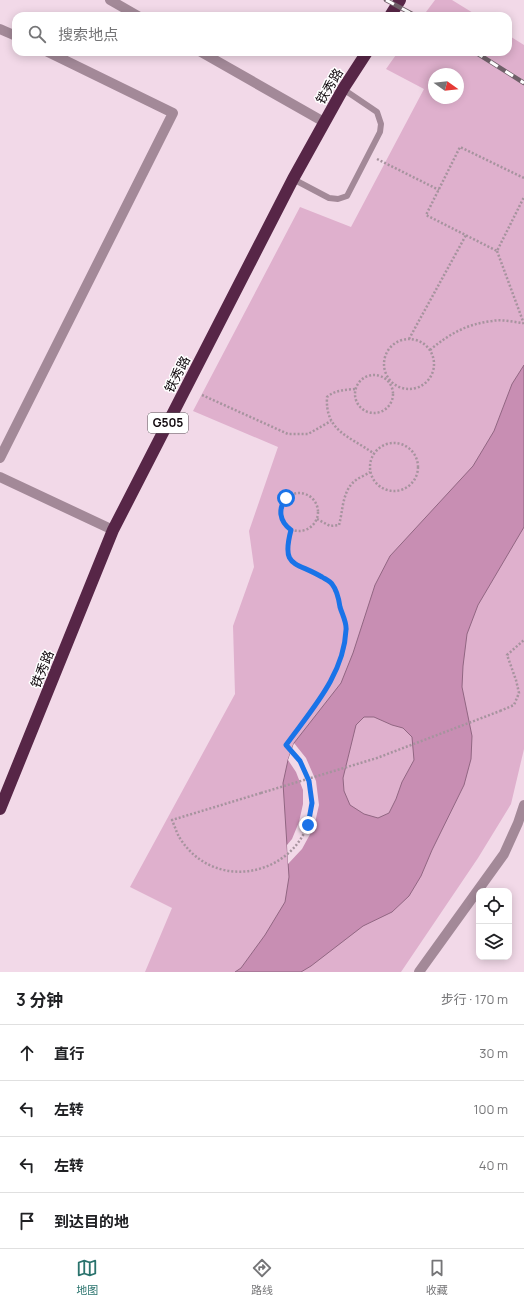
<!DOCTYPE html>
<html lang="zh">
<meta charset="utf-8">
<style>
:root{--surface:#fff;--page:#f6f6f6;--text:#202124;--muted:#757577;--line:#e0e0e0;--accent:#2a736d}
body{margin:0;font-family:Manrope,"Noto Sans SC",sans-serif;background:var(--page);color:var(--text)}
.controls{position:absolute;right:12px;bottom:12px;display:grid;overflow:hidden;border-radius:8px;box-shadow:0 2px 10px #0003}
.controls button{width:36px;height:36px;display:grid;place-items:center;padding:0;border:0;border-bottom:1px solid var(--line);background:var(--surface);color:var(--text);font:20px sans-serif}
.compass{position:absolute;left:428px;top:68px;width:36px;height:36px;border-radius:50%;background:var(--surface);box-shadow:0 2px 10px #0003;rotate:105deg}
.stop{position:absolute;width:12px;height:12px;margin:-9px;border:3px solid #1a73e8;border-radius:50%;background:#fff}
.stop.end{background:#1a73e8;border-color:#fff;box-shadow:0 1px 4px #0008}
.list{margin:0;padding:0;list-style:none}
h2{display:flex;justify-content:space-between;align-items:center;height:52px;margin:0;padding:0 16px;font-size:17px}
h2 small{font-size:13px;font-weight:400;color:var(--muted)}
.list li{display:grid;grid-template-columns:26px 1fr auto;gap:12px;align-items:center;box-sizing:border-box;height:56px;padding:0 16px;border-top:1px solid var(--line)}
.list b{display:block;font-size:15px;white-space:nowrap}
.list em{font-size:13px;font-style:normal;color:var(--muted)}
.icon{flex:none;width:22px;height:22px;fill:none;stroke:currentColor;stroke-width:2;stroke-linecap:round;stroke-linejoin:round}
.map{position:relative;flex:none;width:524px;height:972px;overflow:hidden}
.search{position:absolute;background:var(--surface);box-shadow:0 2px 10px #0003;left:12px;right:12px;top:12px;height:44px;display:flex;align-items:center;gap:10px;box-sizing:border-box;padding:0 14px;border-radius:12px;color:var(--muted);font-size:15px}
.sheet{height:276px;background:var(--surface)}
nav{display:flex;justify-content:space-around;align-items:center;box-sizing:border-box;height:56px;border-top:1px solid var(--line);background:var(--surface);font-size:11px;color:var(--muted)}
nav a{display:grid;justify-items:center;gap:2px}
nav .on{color:var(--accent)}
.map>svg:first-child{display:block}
.green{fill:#dfb0cd;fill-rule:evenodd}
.water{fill:#c88eb3;stroke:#916682;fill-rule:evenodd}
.pier{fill:#f2d9e8}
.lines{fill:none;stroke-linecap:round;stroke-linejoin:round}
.path{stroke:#a6939e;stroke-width:2.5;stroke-dasharray:2 2;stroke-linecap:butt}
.lane{stroke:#a38998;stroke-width:6}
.street{stroke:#a38998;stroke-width:10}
.highway{stroke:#572647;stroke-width:12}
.rail-casing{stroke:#6f6069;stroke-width:4.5}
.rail{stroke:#fff;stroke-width:3;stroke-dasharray:9;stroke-linecap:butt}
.path-bridge{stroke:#a6939e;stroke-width:2.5;stroke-dasharray:2 2;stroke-linecap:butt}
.route{stroke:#1a73e8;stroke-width:5}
.labels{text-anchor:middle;stroke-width:3;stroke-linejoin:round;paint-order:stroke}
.shield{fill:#fff;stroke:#585356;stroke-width:1}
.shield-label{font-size:12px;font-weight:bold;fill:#11090e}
.street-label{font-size:13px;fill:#11090e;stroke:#fff}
</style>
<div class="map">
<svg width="524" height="972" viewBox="0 0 524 972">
<rect width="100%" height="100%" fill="#f2d9e8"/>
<g class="green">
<polygon points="435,0 452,0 478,16 423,16"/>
<path d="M 508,35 L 524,45 L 524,749 L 511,804 L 478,858 L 401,972 L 145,972 L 172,908 L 130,887 L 235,694 L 233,626 L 254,567 L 249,531 L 278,447 L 193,411 L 300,207 L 351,227 L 424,89 L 386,69 L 398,52 L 508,52 ZM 434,74 L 458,74 L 458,98 L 434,98 Z"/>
</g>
<path class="water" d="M 524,365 L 524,527 L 478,605 L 467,634 L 463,666 L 462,687 L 472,736 L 471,759 L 464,785 L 432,850 L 421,876 L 409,896 L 392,912 L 363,926 L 311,966 L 301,972 L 235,972 L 241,968 L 265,935 L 285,902 L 289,877 L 283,783 L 288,760 L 294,743 L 341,683 L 353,653 L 375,585 L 390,556 L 473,466 L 494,431 L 512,384 ZM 364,717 L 374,717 L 392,725 L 403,728 L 412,737 L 414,760 L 402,782 L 396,799 L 389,813 L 378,818 L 364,814 L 350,805 L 344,791 L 343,778 L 356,725 Z"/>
<polygon class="pier" points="294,743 306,758 316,781 319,805 314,827 302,849 288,864 287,845 292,839 299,822 303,804 303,790 296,772 288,760"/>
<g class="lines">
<g class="path">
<polyline points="377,159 439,190"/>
<polyline points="524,178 460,147 426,215 497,251 524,197"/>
<polyline points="497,251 524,324"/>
<polyline points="409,339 466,235"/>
<circle cx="409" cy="364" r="25"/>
<path d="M 430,350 C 449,334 467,324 492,321 C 502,319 513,322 523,323"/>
<circle cx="374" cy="394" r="19"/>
<path d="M 355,389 C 345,390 335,390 327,397 C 325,431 349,436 373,453"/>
<polyline points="202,395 288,434 308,434 331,421"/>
<circle cx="394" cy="467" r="24"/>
<circle cx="299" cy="512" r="19"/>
<path d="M 317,519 L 330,526 L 339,525 C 343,511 342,490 356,480 C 360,477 366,475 370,472"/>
<polyline points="500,711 514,705 519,693 516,680 507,655 524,640"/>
<path d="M 261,793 L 172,820 C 175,827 177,834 181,840 C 223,902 320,866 311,792 C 309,781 306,770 300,761 C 296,755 290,750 286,745 L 321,696 L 335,674 L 344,649 L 347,629 L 338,599 L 332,584 L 317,574 L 292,562 L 288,553 L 288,543 L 291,529"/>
</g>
<polyline class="lane" points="293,179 329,198 338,199 347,196 380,132 381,124 377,112 343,89"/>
<g class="street">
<polyline points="110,0 138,16"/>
<polyline points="0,29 16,36"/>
<polyline points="201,52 324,122"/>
<polyline points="0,458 173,113 48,52"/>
<polyline points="0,477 113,530"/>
<polyline points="419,972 504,854 518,823 524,805"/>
</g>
<g class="highway">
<polyline points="390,16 400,0"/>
<polyline points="0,809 113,530 293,179 343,89 367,52"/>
</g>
<defs>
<g id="rail">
<polyline points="386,0 416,16"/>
<polyline points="475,52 524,83"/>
</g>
</defs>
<use href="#rail" class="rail-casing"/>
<use href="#rail" class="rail"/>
<polyline class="path-bridge" points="261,793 377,758 500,711"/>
</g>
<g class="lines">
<path class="route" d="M 286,498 C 278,509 279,521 291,530 C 281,568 295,561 322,577 C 325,579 330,581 332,584 C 336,589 339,600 340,607 C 342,614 347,623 346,630 C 344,675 311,710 286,745 L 300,761 L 309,781 L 312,803 L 308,825"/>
</g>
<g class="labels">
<rect class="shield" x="148" y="413" width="40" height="20" rx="3"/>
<g class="shield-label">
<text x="168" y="427">G505</text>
</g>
<g class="street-label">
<text transform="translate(329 86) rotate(-59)" y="5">铁秀路</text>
<text transform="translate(177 374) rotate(-63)" y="5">铁秀路</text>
<text transform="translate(42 669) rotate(-68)" y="5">铁秀路</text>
</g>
</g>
</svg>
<div class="controls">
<button><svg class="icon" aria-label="locate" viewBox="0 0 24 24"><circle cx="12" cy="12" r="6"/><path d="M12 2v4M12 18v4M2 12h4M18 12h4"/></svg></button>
<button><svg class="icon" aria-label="layers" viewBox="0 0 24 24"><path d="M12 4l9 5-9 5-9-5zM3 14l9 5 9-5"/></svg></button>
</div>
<svg class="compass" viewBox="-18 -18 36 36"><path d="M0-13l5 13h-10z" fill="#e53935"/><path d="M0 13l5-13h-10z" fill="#757577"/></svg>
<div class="stop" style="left:286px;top:498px"></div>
<div class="stop end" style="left:308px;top:825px"></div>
<div class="search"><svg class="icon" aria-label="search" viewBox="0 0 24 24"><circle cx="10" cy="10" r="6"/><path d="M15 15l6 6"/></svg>搜索地点</div>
</div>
<section class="sheet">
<h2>3 分钟<small>步行 · 170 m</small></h2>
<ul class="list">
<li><svg class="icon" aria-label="ahead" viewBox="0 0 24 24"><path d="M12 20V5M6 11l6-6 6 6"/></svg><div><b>直行</b></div><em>30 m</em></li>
<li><svg class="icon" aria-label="left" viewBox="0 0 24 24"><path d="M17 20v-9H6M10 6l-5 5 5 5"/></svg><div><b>左转</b></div><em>100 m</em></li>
<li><svg class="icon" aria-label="left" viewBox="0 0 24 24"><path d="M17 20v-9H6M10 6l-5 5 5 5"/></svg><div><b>左转</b></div><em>40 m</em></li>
<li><svg class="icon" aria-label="arrive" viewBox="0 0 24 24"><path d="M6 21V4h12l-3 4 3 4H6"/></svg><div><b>到达目的地</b></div></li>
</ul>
</section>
<nav>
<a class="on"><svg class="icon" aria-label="map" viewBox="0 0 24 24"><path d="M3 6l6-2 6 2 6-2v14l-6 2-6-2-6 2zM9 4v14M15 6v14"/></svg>地图</a>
<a><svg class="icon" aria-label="directions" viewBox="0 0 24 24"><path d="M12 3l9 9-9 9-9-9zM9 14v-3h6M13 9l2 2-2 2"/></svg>路线</a>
<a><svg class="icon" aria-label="saved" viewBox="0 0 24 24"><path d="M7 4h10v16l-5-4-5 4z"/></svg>收藏</a>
</nav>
